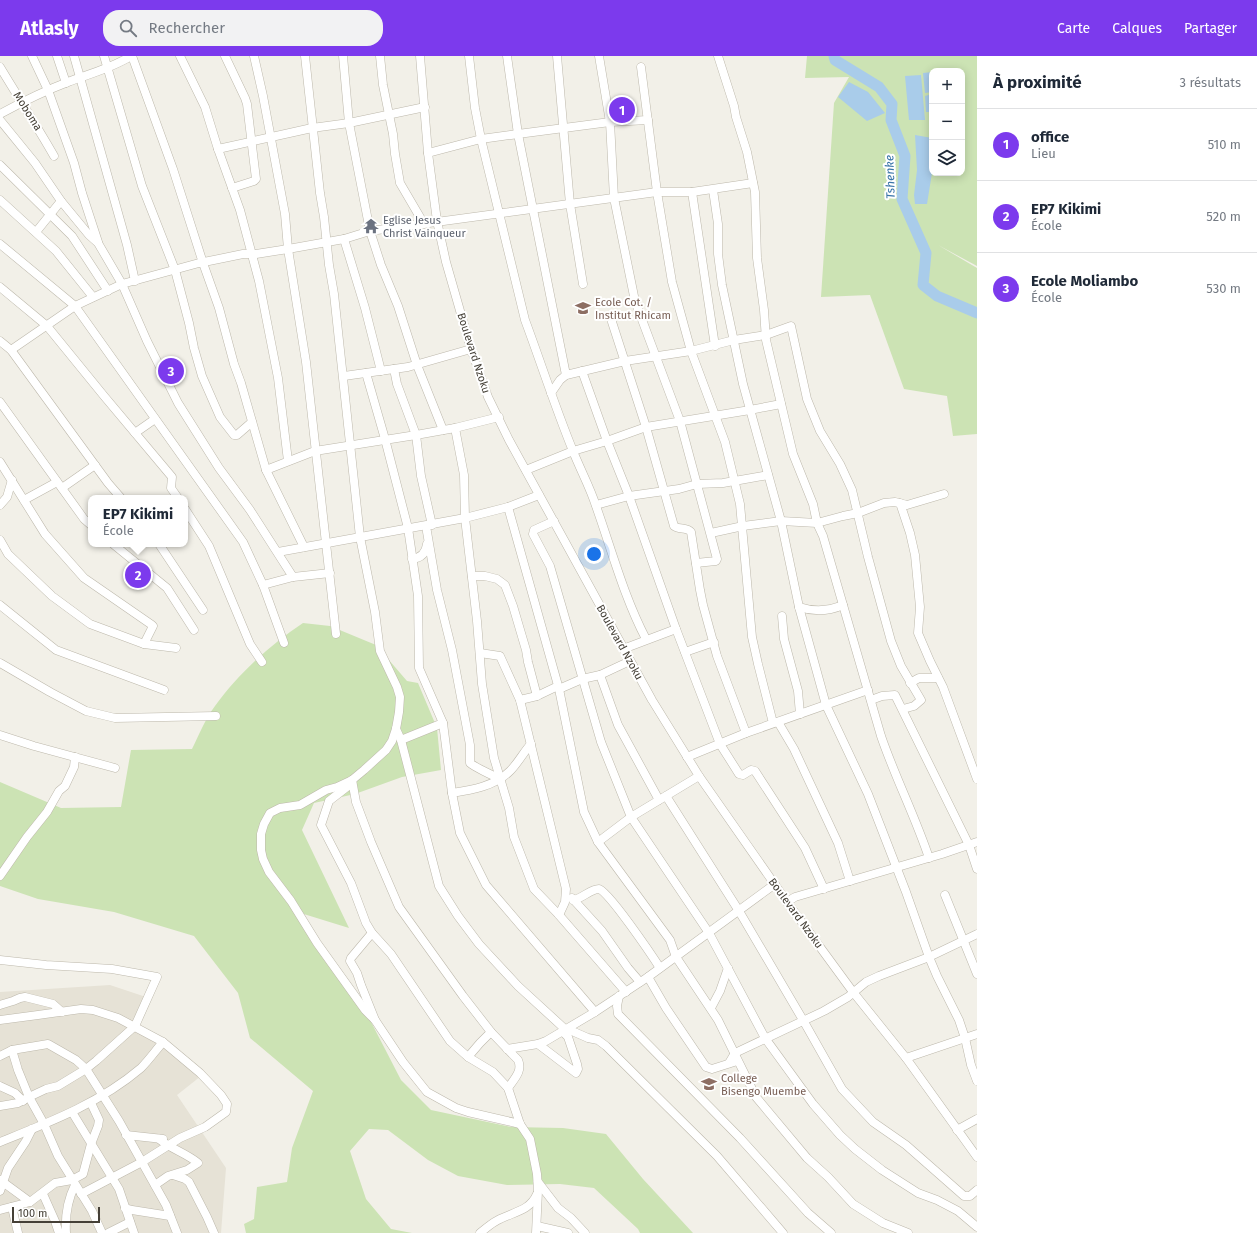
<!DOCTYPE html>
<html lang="fr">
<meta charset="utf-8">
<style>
:root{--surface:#fff;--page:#f2f2f3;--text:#1f2937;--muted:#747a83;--line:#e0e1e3;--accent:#7c3aed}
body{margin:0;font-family:"Fira Sans",sans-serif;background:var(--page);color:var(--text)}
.controls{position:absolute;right:12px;top:12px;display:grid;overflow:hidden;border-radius:8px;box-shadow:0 2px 10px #0003}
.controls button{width:36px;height:36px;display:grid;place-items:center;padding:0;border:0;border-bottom:1px solid var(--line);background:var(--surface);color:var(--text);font:20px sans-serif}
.scale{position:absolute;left:12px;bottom:10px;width:88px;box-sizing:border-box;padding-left:4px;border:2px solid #454037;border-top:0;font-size:11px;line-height:14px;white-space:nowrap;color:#454037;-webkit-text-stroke:3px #fff;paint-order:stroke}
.you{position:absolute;left:594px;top:498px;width:14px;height:14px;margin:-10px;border:3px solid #fff;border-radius:50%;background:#1a73e8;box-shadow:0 0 0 6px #1a73e833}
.badge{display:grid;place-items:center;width:26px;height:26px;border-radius:50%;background:var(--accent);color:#fff;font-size:13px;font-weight:700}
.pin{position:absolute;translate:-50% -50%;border:2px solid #fff;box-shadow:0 1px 4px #0006}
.popup{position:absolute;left:88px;top:439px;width:100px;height:52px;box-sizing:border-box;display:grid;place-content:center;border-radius:8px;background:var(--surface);filter:drop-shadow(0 1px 3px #0005);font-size:13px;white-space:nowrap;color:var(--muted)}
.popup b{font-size:15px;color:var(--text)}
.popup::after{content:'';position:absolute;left:50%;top:100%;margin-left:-8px;border:8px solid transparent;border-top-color:var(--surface)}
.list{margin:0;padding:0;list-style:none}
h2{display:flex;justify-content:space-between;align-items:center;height:52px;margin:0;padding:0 16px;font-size:17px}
h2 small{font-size:13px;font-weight:400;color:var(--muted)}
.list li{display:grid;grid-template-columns:26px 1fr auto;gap:12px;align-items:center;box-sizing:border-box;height:72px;padding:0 16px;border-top:1px solid var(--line)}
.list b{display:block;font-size:15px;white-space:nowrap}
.list p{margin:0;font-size:13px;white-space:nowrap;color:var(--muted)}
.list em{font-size:13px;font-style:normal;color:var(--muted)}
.icon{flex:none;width:22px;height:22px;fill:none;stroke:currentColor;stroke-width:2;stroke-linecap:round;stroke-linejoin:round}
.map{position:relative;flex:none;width:977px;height:1177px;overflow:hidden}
header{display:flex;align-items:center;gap:24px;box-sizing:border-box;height:56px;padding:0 20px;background:var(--accent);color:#fff}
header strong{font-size:19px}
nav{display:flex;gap:22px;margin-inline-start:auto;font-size:14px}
.search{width:280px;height:36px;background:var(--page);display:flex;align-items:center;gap:10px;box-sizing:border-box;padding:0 14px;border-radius:16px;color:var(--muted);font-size:15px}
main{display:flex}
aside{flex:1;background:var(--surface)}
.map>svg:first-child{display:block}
.residential{fill:#e6e2d6}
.green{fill:#cce3b4;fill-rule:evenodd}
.water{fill:#a9ccea}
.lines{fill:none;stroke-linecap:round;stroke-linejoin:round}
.river{stroke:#a9ccea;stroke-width:11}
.minor-casing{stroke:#bdb8ab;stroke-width:9}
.minor{stroke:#fff;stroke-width:8}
.labels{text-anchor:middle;stroke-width:4;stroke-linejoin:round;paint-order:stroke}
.street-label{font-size:11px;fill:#454037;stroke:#fff}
.worship-label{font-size:11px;fill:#5b616d;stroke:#fff;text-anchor:start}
.education-label{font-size:11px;fill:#785e54;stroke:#fff;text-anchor:start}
.water-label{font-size:12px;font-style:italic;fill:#3974a8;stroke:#fff}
</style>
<header>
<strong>Atlasly</strong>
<div class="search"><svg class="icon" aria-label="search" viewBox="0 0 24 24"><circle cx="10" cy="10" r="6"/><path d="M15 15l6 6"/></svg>Rechercher</div>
<nav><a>Carte</a><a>Calques</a><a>Partager</a></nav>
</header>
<main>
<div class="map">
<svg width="977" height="1177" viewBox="0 0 977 1177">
<rect width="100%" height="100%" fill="#f2f0e8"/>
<polygon class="residential" points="110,929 146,941 130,970 164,990 201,1020 177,1039 226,1112 221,1177 0,1177 0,936"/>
<g class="green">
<path d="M 807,0 L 977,0 L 977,210 L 938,189 L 977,212 L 977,378 L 953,380 L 947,340 L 904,333 L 870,239 L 821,241 L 834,47 L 849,21 L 805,22 ZM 932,15 L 962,15 L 962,117 L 932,117 Z"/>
<path d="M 303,567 L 330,570 L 376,589 L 407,625 L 418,627 L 437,672 L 441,714 L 402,721 L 355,738 L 314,747 L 302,774 L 349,872 L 294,855 L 369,962 L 401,1024 L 431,1054 L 511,1071 L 563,1072 L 606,1078 L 643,1123 L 693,1177 L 640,1177 L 638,1173 L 594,1132 L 560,1128 L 507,1129 L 458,1120 L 428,1104 L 388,1074 L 369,1073 L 350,1095 L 366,1143 L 391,1173 L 412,1177 L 246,1177 L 244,1168 L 254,1163 L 257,1131 L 287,1126 L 292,1092 L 313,1035 L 250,982 L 238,937 L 194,880 L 114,856 L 38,843 L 0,830 L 0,726 L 61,752 L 121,751 L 131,694 L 192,693 C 199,679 205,663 215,650 C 238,618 270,589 303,567 Z"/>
</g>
<g class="water">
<polygon points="932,16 932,36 925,37 923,17"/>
<polygon points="921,19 925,64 909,64 905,20"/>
<polygon points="849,26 868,36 885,57 867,65 838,41"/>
<polygon points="932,38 932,56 926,56 925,40"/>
<polygon points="915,79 932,82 932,117 927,148 915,148 914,139 917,114"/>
</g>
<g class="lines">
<polyline class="river" points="834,0 835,4 879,31 892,48 891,64 905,100 902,143 926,197 923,229 937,240 977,257"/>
<defs>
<g id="minor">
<polyline points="32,0 48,34 74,107 82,137 98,186"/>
<polyline points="57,0 66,27"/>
<polyline points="74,0 127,189 135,225"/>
<polyline points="104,0 142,130 175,214 189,267 194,292 202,320 220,361 234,379 237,379 252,366"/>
<polyline points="132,0 173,113 203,207 219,252 234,308 241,327 266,414 304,491"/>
<polyline points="180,0 205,51 218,93 240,154 259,225 278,322 288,405"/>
<polyline points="225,0 245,42 247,48 256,123 254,125 232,132"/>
<polyline points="254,0 263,40 285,158 288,193 306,306 336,578"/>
<polyline points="305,0 320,137 324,161 329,209 334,238 360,481 375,556 380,595 397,631 400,641 399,656 396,673 392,685 386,694 364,714 352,724 337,731 326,734 300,749 280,752 270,757 264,768 261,778 261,794 263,803 269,816 291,845 317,887 365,954 375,964"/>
<polyline points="343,0 349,67 370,175 381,209 398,250 417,309 443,374"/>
<polyline points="380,0 383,29 393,78 395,98 400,127 424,168"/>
<polyline points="420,0 428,97 437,165 446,206 471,293 488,341 509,384 652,644 699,720 787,846 853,936 906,1002 977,1101"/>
<path d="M 469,0 L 475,52 L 481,83 L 525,264 C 541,307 555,351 573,395 C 580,413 590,431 596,450 C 612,495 624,541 646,583"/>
<polyline points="507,0 518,78 566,319"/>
<polyline points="557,0 570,148 583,228"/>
<polyline points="599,0 610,66 614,142 635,245 680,365 717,503 716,505 696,507"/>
<path d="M 718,0 L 734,50 L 736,61 L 747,96 L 755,136 L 757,202 L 764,254 L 766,284 L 793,398 L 813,448 L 817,467 L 823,480 L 881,680 C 895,721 915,760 929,802"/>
<path d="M 0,11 C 18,41 37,70 54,100"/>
<polyline points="641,11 657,136 672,226 691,295 725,386 740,448 752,581 758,608 773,667"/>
<path d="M 0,58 C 22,46 44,35 68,26 C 89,18 112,12 131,0"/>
<polyline points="0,64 35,107 61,145 89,179 98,187 122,228 147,285 178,347 219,412 250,454 293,521"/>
<polyline points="218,93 312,72 349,67 425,51"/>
<polyline points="428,97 481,83 518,78 610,66 648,64"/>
<polyline points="0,109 72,180 108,235"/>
<polyline points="713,134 718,168 718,198 722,229 743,328 781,465 799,551 826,649 868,738 906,836 929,901 937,920 959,964 965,982 971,1009 977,1025"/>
<polyline points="692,136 715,290"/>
<polyline points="0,144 56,195 93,241"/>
<polyline points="36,176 61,145"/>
<polyline points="344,183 365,252 381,315"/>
<polyline points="0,188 75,250 243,486 263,529 284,587"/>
<polyline points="0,231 47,270 104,340 172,421 171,432 178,442"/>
<path d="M 612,266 L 646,371 L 674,470 C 679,474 687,471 691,476 L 700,534 L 703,549 L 717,600 L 746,677"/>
<polyline points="0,285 11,294 108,427 121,442"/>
<polyline points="11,294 75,250 122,228 199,207 243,198 256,198 288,193 344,183 370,175 657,136 692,136 753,127"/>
<polyline points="394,313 397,328 416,379 421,420 432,469"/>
<polyline points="582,315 607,385 629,440 676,573 720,688 739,718 743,719 751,714 755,715 805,792 824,833"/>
<polyline points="366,317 385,383 408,472 418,540 419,612 443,667 452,737 460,777 486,829 595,956"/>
<polyline points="344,320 408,311 471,293"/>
<polyline points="551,337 560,324 566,319 625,305 691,295 734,284 766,279 791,270 807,343 820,375 840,408 852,434 868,501 891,585 901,610 921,644 914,650 903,653"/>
<polyline points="0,346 84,463 91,469"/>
<polyline points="455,372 464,419 465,462 477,565 482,628 494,702 509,752 514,781 534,833 559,859 626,936"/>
<polyline points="135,377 155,363"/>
<polyline points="0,406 45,478 84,522 152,569 153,570 144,588"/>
<polyline points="266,414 315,395 416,379 455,372 499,361"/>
<polyline points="526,414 573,395 607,385 646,371 750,354 781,348"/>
<polyline points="62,432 95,409"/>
<polyline points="24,444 57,426"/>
<polyline points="900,447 910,477 915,499 920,551 918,577 930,605 943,631 977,723"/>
<polyline points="0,449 7,441 12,424"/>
<polyline points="596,449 629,440 679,433 697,428 723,427 768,419"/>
<polyline points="508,451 559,633 584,756 598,786 670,884 676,901 718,964 756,1041 807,1102 828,1121 853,1148 883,1167 908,1177"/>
<polyline points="185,453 209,490 250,588 262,606"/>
<polyline points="554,465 534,474 533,478 550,510 601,686 631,761 709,877 765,982 813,1048 840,1079 855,1093 882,1114 918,1137 937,1144 958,1155 977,1171"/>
<path d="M 426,470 L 437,534 L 452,594 L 470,689 L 470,707 C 473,710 493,720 499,722"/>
<polyline points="711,477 743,470 781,465 817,467 843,460 858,457 884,447 895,446 907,449 944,438"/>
<polyline points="0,484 8,498 52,540 90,568 144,588 176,592"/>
<polyline points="113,488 167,532 194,574"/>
<polyline points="159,488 203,554"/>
<polyline points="278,496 465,462 508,451 539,439"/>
<path d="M 412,503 C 421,502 426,497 427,488"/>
<polyline points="472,520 485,520 497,523 505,529 513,550 526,594 528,606 537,640"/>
<polyline points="263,529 293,521 330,517"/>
<polyline points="0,549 56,594 164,634"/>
<path d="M 799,551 C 814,556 829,555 843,549"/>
<polyline points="782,560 784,583 798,635 800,658"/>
<polyline points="623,593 676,573"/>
<polyline points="685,596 714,586"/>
<polyline points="480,597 500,600 520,644 566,833 565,846 559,859"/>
<polyline points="0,607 50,636 86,655 115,662 216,660"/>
<polyline points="600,619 618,669 659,744"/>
<polyline points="910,627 919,622 938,622"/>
<polyline points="559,633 582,623 600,619 630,605"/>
<polyline points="520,644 537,640 558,630"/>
<polyline points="871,644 882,640 895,639 969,789 977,813"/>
<polyline points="778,666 794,693 838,787 850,825"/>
<polyline points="396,673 401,684 439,830 458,860 479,888 518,930 566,974"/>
<polyline points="0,679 34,690 115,712"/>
<polyline points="401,684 443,667"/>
<polyline points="687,701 746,677 868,634"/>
<path d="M 352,724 L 356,746 L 371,786 L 399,851 L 463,940 L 491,976 L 518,1004 C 523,1015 514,1023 508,1032"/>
<polyline points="352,727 329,745 321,769 351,827 366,867 372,877 391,898 450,985 468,1001 493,1016 508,1032 520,1068 530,1083 537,1118 538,1135 536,1177"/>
<path d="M 452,737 C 472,734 495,730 510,715 C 518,707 523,697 531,688"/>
<polyline points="666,740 739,855 803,964 842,1033 873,1066 906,1089 964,1140 970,1140 977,1134"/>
<polyline points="598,786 631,761 699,720"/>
<polyline points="0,820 27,781 47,756 59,735 65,730 74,711 75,701"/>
<polyline points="945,839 977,918"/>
<polyline points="572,842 602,875 628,912 640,926"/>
<path d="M 573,844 C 582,843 590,833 599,833 C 607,833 653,901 660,912"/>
<polyline points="787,846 795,841 942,798 977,786"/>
<polyline points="372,877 351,902 350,905 357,917 361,929 375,964 403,1006 427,1036 456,1052 468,1056 520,1068"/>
<polyline points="0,904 46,909 112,913 157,921 135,970 96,1005 86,1013 58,1030 46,1033 29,1041 18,1047 0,1050"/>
<polyline points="648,921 666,952 706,1011 712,1013 734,1006"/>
<polyline points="619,940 617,950 618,958 740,1082 808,1157 831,1177"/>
<polyline points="0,949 13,945 20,942 25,941 53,948 62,956"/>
<polyline points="711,952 720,935 728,912"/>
<polyline points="0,964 38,959 81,953 93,954 118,962 163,986 200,1017 221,1039 227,1048 226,1056 205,1071 180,1082 142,1106 81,1138"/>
<polyline points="565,977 572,975 588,982 598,984 606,990 717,1100 783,1177"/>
<polyline points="538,988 576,1017 578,1013 577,1008 568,981 563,976"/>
<polyline points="507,993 538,988 546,985 595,956 648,921 775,828"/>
<polyline points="12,994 18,1014 29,1041 44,1068 58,1100 92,1155 102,1177"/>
<polyline points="0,1000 12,994 48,988 76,1004 86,1013 119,1065 166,1149 177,1177"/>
<polyline points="468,1001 480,987 491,976"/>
<polyline points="906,1002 977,978"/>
<polyline points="729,1007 735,997 824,955 848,941 866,926 879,920 929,901 977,878"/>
<polyline points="0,1030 15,1037 23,1045"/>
<polyline points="72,1056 119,1133 134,1177"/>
<polyline points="957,1074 977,1063"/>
<polyline points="126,1079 163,1083"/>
<path d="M 0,1086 C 50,1066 100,1047 141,1012 C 149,1004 156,994 163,986"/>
<polyline points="173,1119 185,1123 189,1126 207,1161 214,1177"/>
<polyline points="0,1124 30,1146"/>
<polyline points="538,1126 558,1152 571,1162 585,1177"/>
<path d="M 155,1129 L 168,1120 L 187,1114 L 198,1107 C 186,1097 171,1093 159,1083"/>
<polyline points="0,1135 8,1112 26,1085 32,1073"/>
<polyline points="43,1138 55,1165 59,1177"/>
<polyline points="12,1151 18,1177"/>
<polyline points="125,1152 132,1154 170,1160"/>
<polyline points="0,1154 30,1146 55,1127 72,1124 83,1118 91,1088 98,1070 99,1064 91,1047"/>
<polyline points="537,1170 568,1177"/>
<path d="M 66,1177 C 65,1160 67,1145 75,1129"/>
<polyline points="108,1177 130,1166"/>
<path d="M 480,1177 C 486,1172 492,1167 498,1164 C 513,1156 530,1155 537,1138"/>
</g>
</defs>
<use href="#minor" class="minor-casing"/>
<use href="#minor" class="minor"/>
</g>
<defs>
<symbol id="temple-bare" viewBox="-9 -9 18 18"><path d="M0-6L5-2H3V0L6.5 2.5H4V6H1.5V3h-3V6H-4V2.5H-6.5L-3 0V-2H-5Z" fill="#6b7280" stroke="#fff" stroke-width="2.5" paint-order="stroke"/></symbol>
<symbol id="school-bare" viewBox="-9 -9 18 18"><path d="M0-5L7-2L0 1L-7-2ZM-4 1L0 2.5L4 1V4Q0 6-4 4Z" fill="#8d6e63" stroke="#fff" stroke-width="2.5" paint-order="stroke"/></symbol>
</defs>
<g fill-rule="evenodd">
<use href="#temple-bare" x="360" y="159" width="22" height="22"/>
<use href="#school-bare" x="572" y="241" width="22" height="22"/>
<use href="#school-bare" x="698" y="1017" width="22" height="22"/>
</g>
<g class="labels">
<g class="street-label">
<text transform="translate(28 55) rotate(58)" y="4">Moboma</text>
<text transform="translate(474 297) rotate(72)" y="4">Boulevard Nzoku</text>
<text transform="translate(620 586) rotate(61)" y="4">Boulevard Nzoku</text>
<text transform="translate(796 857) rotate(54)" y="4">Boulevard Nzoku</text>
</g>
<g class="worship-label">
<text x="383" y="168">Eglise Jesus<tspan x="383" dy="13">Christ Vainqueur</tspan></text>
</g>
<g class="education-label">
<text x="595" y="250">Ecole Cot. /<tspan x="595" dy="13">Institut Rhicam</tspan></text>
<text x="721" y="1026">College<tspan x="721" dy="13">Bisengo Muembe</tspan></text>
</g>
<g class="water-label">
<text transform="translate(890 121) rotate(-92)" y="4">Tshenke</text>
</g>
</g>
</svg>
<div class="controls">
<button>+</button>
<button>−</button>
<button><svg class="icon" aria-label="layers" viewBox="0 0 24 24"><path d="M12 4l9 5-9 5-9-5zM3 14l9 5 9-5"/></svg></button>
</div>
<div class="scale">100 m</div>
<div class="you"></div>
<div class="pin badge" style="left:622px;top:54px">1</div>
<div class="pin badge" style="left:138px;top:519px">2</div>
<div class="popup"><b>EP7 Kikimi</b>École</div>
<div class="pin badge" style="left:171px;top:315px">3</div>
</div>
<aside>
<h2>À proximité<small>3 résultats</small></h2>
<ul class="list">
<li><span class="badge">1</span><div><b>office</b><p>Lieu</p></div><em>510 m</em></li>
<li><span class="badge">2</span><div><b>EP7 Kikimi</b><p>École</p></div><em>520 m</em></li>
<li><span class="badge">3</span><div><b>Ecole Moliambo</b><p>École</p></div><em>530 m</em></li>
</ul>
</aside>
</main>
